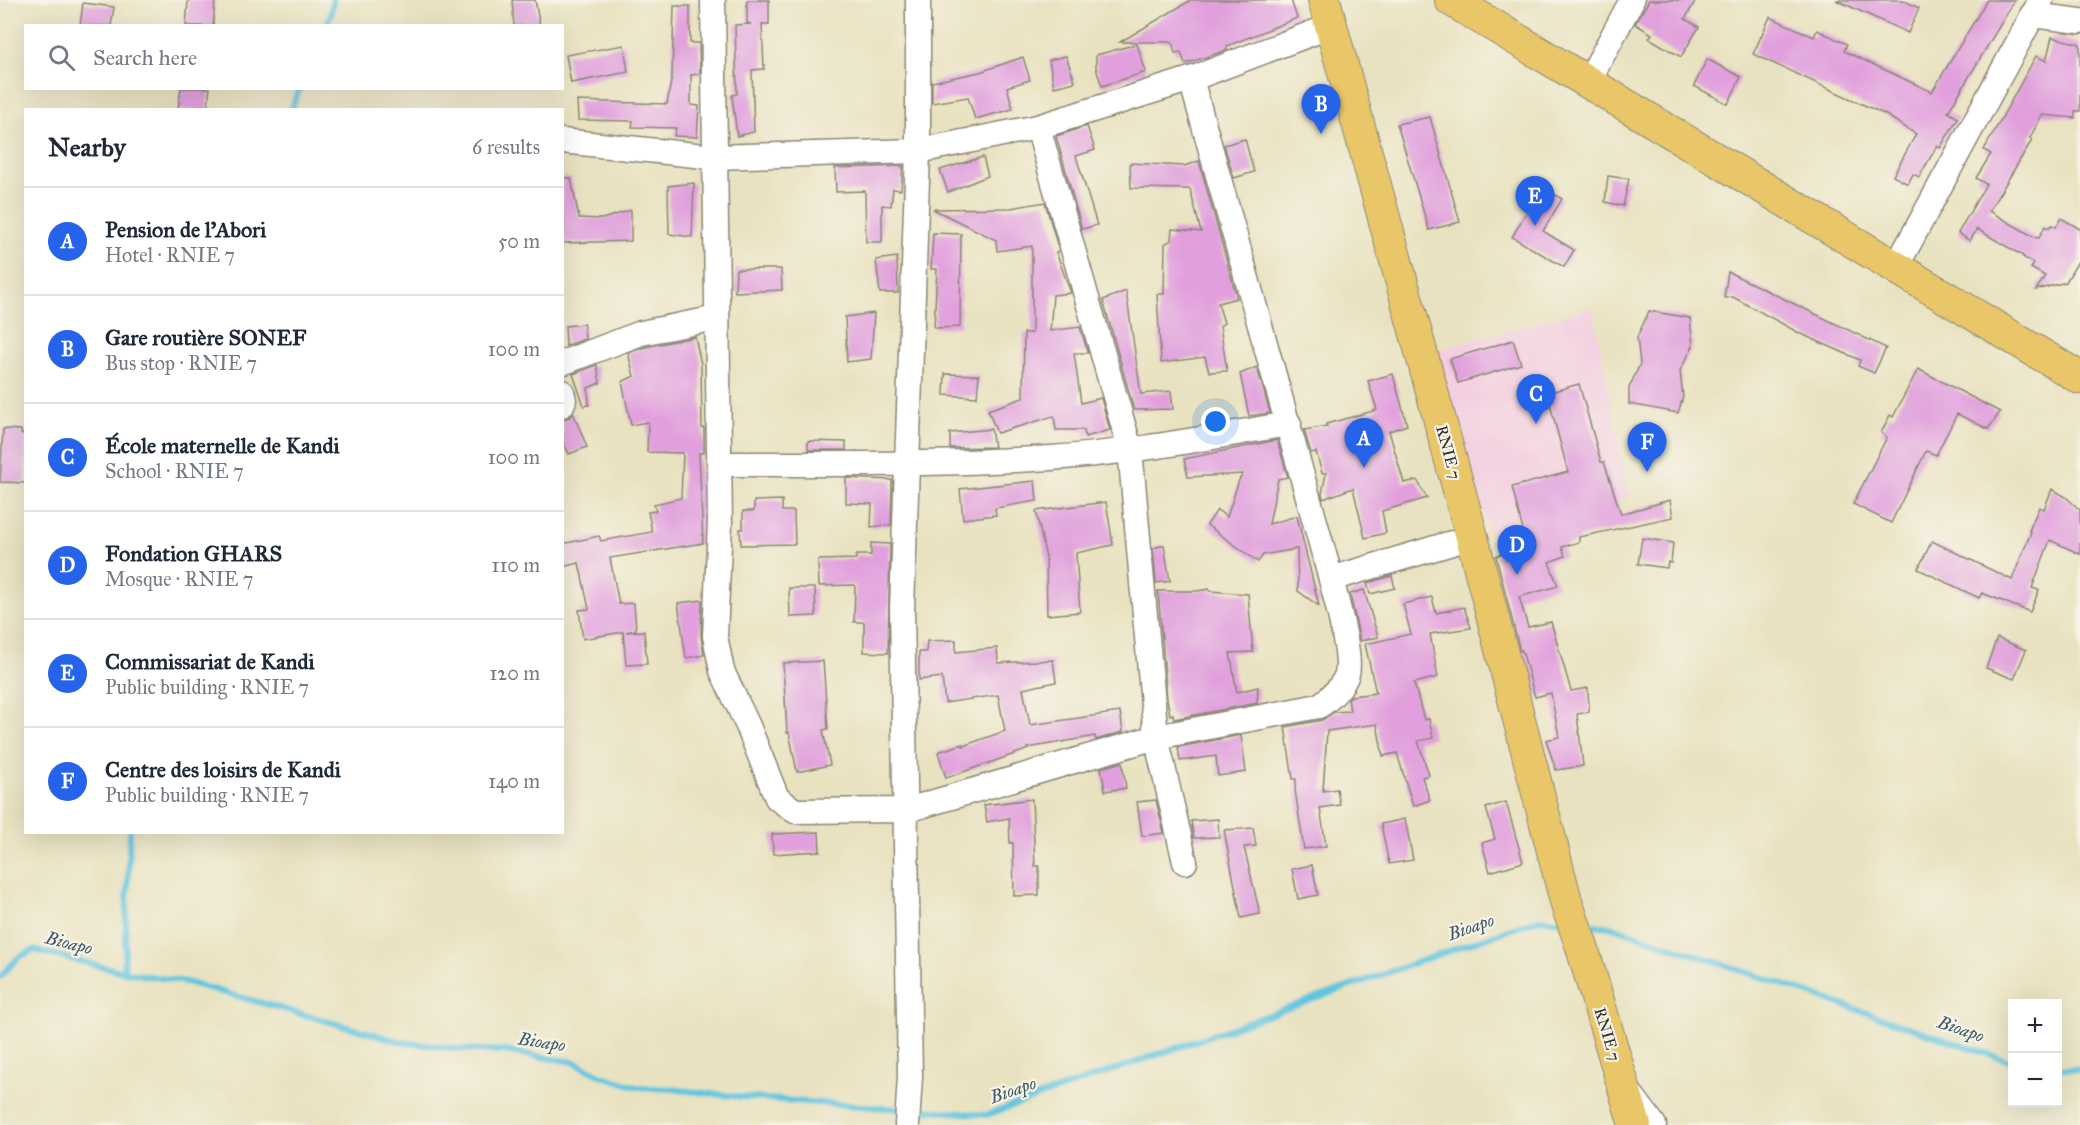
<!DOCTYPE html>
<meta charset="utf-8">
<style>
:root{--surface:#fff;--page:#f6f6f7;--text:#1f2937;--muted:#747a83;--line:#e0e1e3;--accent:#2563eb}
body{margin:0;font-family:"IM FELL Great Primer",serif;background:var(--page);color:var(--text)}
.controls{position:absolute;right:18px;bottom:18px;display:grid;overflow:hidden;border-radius:0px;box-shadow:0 6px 24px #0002}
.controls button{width:54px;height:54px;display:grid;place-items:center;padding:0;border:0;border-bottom:2px solid var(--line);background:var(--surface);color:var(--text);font:30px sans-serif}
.you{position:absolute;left:1216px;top:422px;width:21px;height:21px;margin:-15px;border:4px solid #fff;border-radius:50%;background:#1a73e8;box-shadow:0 0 0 9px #1a73e833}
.badge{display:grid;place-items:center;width:39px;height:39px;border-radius:50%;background:var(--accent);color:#fff;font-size:20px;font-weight:700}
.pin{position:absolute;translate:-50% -50px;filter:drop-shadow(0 2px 3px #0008)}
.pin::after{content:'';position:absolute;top:32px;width:21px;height:18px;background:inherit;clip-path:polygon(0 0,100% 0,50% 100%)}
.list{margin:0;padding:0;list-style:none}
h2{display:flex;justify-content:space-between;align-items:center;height:78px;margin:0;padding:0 24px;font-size:26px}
h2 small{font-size:20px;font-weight:400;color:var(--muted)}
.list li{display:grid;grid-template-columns:39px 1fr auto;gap:18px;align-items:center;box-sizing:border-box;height:108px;padding:0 24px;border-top:2px solid var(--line)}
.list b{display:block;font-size:22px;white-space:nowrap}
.list p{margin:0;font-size:20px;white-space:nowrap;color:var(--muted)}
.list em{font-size:20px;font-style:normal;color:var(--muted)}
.icon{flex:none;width:33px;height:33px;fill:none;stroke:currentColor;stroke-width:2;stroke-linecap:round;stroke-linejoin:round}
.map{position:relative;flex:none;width:2080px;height:1125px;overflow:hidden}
.search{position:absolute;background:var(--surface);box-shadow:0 6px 24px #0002;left:24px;top:24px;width:540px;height:66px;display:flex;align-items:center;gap:15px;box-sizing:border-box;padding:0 21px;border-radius:0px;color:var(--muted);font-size:22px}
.panel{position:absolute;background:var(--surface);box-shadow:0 6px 24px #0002;left:24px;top:108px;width:540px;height:726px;border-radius:0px}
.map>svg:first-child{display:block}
.built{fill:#f3cfe0}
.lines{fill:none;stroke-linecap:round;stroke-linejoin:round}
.stream{stroke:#61c5df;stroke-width:6}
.building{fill:#e1a0dd}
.minor-casing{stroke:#8a8676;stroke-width:27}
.major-casing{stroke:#8a8676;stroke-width:34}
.minor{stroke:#fff;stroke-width:24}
.major{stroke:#e9c769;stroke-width:32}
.labels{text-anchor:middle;stroke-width:4.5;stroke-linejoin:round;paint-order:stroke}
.street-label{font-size:16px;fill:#2b2b2b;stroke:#f7f3e8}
.water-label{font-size:18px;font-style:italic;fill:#3b5961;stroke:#f7f3e8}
</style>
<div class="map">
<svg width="2080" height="1125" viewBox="0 0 2080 1125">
<rect width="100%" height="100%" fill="#f7f3e8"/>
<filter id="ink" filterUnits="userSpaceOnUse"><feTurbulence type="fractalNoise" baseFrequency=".0167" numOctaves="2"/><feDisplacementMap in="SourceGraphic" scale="12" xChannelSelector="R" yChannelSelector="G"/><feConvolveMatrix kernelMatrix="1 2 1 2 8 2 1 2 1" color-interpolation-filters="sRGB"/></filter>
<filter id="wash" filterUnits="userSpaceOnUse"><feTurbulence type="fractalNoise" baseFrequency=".008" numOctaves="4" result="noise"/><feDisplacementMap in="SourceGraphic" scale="24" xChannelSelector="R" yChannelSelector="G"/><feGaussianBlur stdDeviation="1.35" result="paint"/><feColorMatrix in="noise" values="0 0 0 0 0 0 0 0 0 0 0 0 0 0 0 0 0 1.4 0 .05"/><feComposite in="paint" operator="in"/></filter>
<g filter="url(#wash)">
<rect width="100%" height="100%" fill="#e9e2c0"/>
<polygon class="built" points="1593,307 1628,497 1490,535 1435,351"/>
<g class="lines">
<g class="stream">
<polyline points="326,26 331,14 333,0"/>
<polyline points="291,110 300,88"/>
<polyline points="1583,924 1613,927 2012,1062"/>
<polyline points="124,972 130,832"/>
<polyline points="0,977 19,957 34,950 124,972 186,982 402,1042 458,1049 504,1051 574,1062 600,1075 637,1087 671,1089 741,1097 901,1109"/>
<polyline points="2058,1068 2080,1069"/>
<polyline points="912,1109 987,1115 1539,919 1564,922"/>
</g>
</g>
<g id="blocks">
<g class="building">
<polygon points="188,0 215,0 213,26 186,26"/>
<polygon points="512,0 535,0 540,26 514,26"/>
<polygon points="747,0 769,0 769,24 762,24 764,69 752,70 754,132 737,136 732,95 737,94 735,25 751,24 747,23"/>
<polygon points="1191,0 1291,0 1297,18 1227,46 1227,50 1185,64 1181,52 1175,53 1172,42 1120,42"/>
<polygon points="1649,0 1696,0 1685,19 1699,27 1681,57 1649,38 1652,34 1635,24"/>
<polygon points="1836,0 1903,0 1919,8 1908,33"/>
<polygon points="1987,0 2015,0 1948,112 1958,118 1940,148 1937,146 1919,177 1913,174 1908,184 1893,176 1916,134 1886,115 1753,54 1770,17 1814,37 1817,30 1847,44 1844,51 1932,92"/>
<polygon points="83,3 114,7 111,26 80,26"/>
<polygon points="674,6 690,6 690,43 699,43 700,74 691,75 691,105 699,106 697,137 674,136 676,128 632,127 633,121 578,120 577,101 667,104 672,76"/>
<polygon points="2052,37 2080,44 2080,111 2075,111 2075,118 2042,115 2030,138 2032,140 1989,211 2034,237 2039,238 2045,226 2049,228 2051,225 2056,227 2061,218 2080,229 2080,258 2066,282 2036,290 2045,276 2031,268 2034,264 2023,257 2023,256 1977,229 1970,241 1958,233 1986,184 1976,178 1991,154 1984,150 2036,56 2046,61"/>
<polygon points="1137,44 1146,72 1102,86 1096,68 1096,55"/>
<polygon points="624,45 628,72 571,83 566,55"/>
<polygon points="1066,56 1075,82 1054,87 1049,60"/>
<polygon points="1023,57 1030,80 1007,87 1013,109 975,119 968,97 932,103 932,82 980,72"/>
<polygon points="1707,59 1741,77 1728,104 1694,86"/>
<polygon points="181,88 210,88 207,110 178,110"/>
<polygon points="1430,117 1460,222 1429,230 1397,124"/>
<polygon points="1087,126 1095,150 1076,156 1097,225 1082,229 1056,136"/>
<polygon points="1245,139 1254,172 1234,178 1224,145"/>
<polygon points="983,157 988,176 948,192 940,170"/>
<polygon points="1199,161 1237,298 1218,303 1224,323 1220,326 1227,371 1209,372 1205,357 1161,363 1157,294 1164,294 1165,244 1171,240 1172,229 1201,232 1190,189 1131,188 1130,163 1184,166"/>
<polygon points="903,166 901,190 893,189 891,206 882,205 882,242 866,242 865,191 836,192 835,168"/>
<polygon points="1608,176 1629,179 1623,206 1605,202"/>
<polygon points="562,178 571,178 579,218 602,219 631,210 631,241 562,243"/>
<polygon points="694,183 692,237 669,234 668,186"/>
<polygon points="1542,186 1562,199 1543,231 1574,250 1564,267 1512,237"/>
<polygon points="1045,202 1059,251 1056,252 1071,293 1053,295 1050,331 1080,327 1088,353 1074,353 1081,403 1101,398 1110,430 1085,437 1084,430 1056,430 1054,416 997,433 988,410 1023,398 1024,333 1032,333 1032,246 997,251 996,240 933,209 1011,208"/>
<polygon points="933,233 961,234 960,327 934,328 937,269 931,269"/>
<polygon points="897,257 898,293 880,293 876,260"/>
<polygon points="736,269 781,269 782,290 735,292"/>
<polygon points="1728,272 1886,348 1874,373 1858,366 1860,360 1799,333 1733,297 1724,298"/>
<polygon points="1126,291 1141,394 1171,391 1173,409 1134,410 1103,300"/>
<polygon points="1649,311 1690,318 1693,346 1680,371 1683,397 1678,413 1629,404 1629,388 1640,364 1637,337"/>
<polygon points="874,313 871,359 847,362 845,317"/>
<polygon points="584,324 585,339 566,346 565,326"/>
<polygon points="695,337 701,364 702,428 704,428 704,453 699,453 703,543 610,558 619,604 634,603 636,630 626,632 644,631 647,664 626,665 623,632 583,639 579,610 589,609 579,563 562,567 562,544 599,536 601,541 652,532 648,512 656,511 654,504 681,498 683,453 647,452 648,422 631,425 622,382 634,376 628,353 645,347"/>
<polygon points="1513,340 1521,364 1458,383 1450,359"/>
<polygon points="597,365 600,383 588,388 589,405 584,406 573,374"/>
<polygon points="1257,367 1270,413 1249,416 1240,374"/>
<polygon points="1918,369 2000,412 1988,429 1957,414 1936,455 1926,451 1891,523 1853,504 1887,437 1881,433 1890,415 1893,417"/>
<polygon points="945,374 979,375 977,397 944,395"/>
<polygon points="1393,374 1407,425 1389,431 1404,483 1417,480 1427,498 1382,511 1386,533 1365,538 1353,488 1323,499 1322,494 1326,473 1322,473 1316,452 1311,453 1304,430 1327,426 1326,424 1377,410 1368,381"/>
<polygon points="1579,384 1601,462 1604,462 1621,514 1670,500 1673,517 1579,537 1579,542 1562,547 1565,556 1549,562 1558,586 1519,597 1528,627 1551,622 1571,691 1588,688 1589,712 1577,714 1583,766 1556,770 1546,740 1559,737 1551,693 1535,697 1522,650 1520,651 1496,556 1526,542 1512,487 1568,472 1547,393"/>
<polygon points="573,413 587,447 569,454 562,439 562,419 570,417"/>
<polygon points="3,429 21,430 21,434 26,434 26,483 0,482"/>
<polygon points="991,429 994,447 950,448 950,433"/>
<polygon points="1277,440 1288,477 1278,479 1269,524 1297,516 1319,606 1298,591 1297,549 1263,555 1258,562 1207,525 1217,510 1227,517 1239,480 1243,474 1188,477 1184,459"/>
<polygon points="808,441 846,442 846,450 808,450"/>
<polygon points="846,478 892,480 891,525 871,527 872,504 846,503"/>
<polygon points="1035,481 1037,501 995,508 996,515 963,519 960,489"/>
<polygon points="2052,489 2066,497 2080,510 2080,554 2050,540 2032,588 2039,590 2030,612 1982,593 1979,598 1918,569 1932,541 2012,580 2031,532 2029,531 2039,507 2044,509"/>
<polygon points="782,500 782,511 794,511 795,544 741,545 740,529 743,529 743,511 754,511 754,501"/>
<polygon points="1106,502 1113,545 1076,553 1080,612 1047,615 1046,558 1036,511"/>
<polygon points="1642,538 1673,543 1671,563 1668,562 1667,568 1638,564"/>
<polygon points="871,543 890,544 888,653 864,652 864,622 854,622 855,585 819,586 818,560 856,559 856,555 871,555"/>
<polygon points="1164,545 1170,581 1156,583 1153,548"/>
<polygon points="1392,576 1395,588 1370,594 1367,583"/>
<polygon points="789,588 815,588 816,616 790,617"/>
<polygon points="1209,589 1210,591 1248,594 1253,652 1230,653 1237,692 1258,687 1257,703 1174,719 1173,714 1170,715 1167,699 1158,591 1197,591"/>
<polygon points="1364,590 1378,637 1360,641 1350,594"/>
<polygon points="1432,597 1436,613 1464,607 1471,628 1430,634 1438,677 1414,683 1424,720 1429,719 1433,738 1418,741 1429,775 1422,777 1430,800 1413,806 1397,753 1383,756 1377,724 1327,731 1323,791 1337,789 1340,805 1320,808 1326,846 1304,849 1295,790 1296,779 1293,779 1285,727 1322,720 1334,712 1350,711 1348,699 1351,696 1376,693 1365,644 1411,634 1403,604"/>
<polygon points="702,600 701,636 704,655 686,658 678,603"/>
<polygon points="1997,638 2026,650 2014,679 1986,668"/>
<polygon points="956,640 956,652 997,648 998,663 1053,660 1056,682 1023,689 1030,725 1120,712 1123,732 1096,740 1095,736 1028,748 1029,749 946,778 938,752 963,744 963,746 1005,731 998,695 945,703 942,677 919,680 919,652 926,652 927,641"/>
<polygon points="823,661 828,729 823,730 830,765 797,772 789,732 787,733 783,663"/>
<polygon points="1241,735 1246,772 1218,776 1216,756 1180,761 1178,747"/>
<polygon points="1122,762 1126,788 1105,791 1101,768"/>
<polygon points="1032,799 1035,866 1039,866 1039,895 1014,896 1013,843 1010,843 1009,818 987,822 984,805"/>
<polygon points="1156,800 1164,833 1142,836 1137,802"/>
<polygon points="1506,802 1523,862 1490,872 1482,843 1495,839 1486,808"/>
<polygon points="1218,819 1219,837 1194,838 1191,821"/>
<polygon points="1405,819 1413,860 1389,864 1381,824"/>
<polygon points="1253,828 1256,846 1244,847 1260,914 1241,918 1224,830"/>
<polygon points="819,832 820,851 773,854 772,834"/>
<polygon points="1312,865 1318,895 1298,899 1292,869"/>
</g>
</g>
</g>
<g filter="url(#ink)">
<use href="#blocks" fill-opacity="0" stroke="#8a8676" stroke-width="1.5"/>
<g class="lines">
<defs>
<g id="minor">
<path d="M 713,0 L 720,523 L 715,636 L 722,671 L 748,726 L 777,798 L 795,811 L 907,810 L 1156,737 L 1319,706 C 1330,699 1343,686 1347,674 C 1352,656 1336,599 1331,579 L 1191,79"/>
<polyline points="2032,15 2080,21"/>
<polyline points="1587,84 1632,0"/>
<polyline points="1038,127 1130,449 1156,737 1185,862"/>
<polyline points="562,141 714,157 918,151 1038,127 1191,79 1331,26"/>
<polyline points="1895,269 2041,0"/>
<polyline points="562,363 641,333 717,318"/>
<polyline points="562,392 564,400 562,405"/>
<path d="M 720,464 C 830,464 941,465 1051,458 C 1130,453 1210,437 1289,424"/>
<polyline points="1331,579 1472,537"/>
<polyline points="1630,1093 1654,1125"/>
<polyline points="907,1125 910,1076 902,609 918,151 918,0"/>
</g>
<g id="major">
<polyline points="1324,0 1472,537 1567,905 1581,944 1635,1125"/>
<polyline points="1451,0 2080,378"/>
</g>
</defs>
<use href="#minor" class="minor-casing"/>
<use href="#major" class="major-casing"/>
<use href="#minor" class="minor"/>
<use href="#major" class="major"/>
</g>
</g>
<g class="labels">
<g class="street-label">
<text transform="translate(1449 452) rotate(75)" y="6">RNIE 7</text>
<text transform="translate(1608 1034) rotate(73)" y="6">RNIE 7</text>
</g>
<g class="water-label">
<text transform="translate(1471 927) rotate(-19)" y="6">Bioapo</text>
<text transform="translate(69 943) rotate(14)" y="6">Bioapo</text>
<text transform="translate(1961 1029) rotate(19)" y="6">Bioapo</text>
<text transform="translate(542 1042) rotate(9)" y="6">Bioapo</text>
<text transform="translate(1013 1090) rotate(-19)" y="6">Bioapo</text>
</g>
</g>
</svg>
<div class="controls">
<button>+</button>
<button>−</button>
</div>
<div class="you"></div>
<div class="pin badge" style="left:1364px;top:468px">A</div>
<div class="pin badge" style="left:1321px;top:134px">B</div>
<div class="pin badge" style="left:1536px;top:424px">C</div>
<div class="pin badge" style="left:1517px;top:575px">D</div>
<div class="pin badge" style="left:1535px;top:226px">E</div>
<div class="pin badge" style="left:1647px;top:472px">F</div>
<div class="search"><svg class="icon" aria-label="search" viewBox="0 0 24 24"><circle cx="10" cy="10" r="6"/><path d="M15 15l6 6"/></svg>Search here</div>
<section class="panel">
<h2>Nearby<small>6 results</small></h2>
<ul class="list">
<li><span class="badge">A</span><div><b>Pension de l'Abori</b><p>Hotel · RNIE 7</p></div><em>50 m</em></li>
<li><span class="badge">B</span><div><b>Gare routière SONEF</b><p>Bus stop · RNIE 7</p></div><em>100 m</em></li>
<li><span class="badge">C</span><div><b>École maternelle de Kandi</b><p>School · RNIE 7</p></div><em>100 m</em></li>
<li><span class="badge">D</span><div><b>Fondation GHARS</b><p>Mosque · RNIE 7</p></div><em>110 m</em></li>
<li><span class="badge">E</span><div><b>Commissariat de Kandi</b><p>Public building · RNIE 7</p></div><em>120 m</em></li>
<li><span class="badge">F</span><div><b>Centre des loisirs de Kandi</b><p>Public building · RNIE 7</p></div><em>140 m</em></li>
</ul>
</section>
</div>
